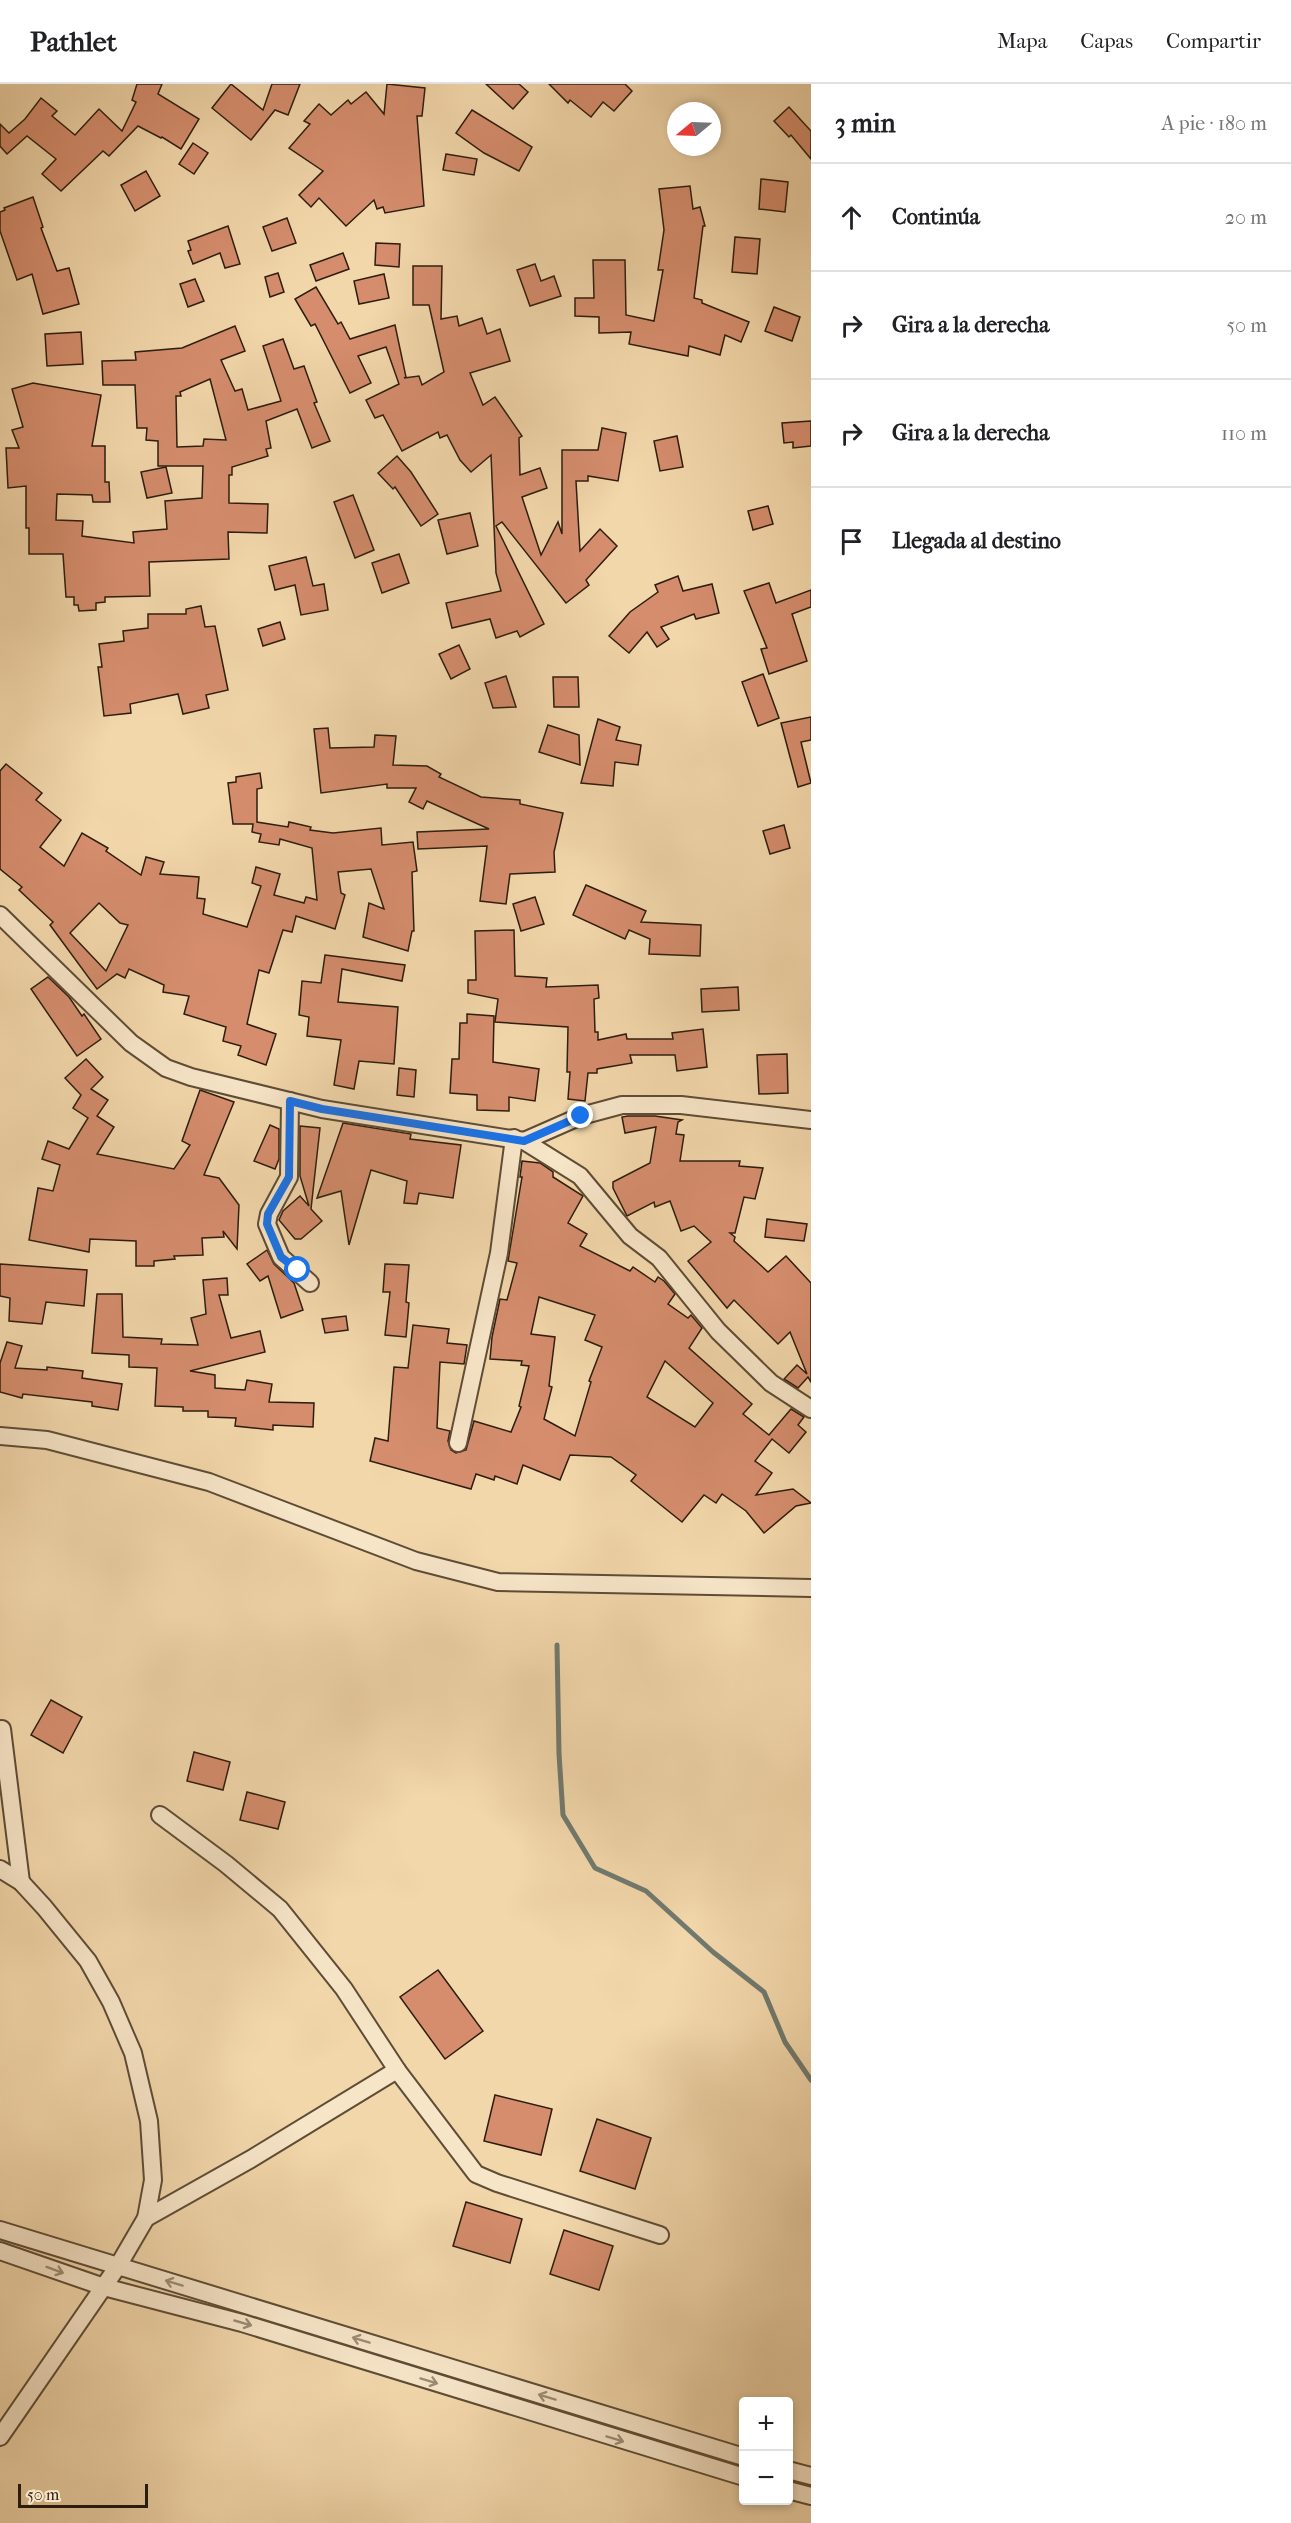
<!DOCTYPE html>
<html lang="es">
<meta charset="utf-8">
<style>
:root{--surface:#fff;--page:#f6f6f6;--text:#202124;--muted:#757577;--line:#e0e0e0}
body{margin:0;font-family:"IM FELL French Canon",serif;background:var(--page);color:var(--text)}
.controls{position:absolute;right:18px;bottom:18px;display:grid;overflow:hidden;border-radius:6px;box-shadow:0 3px 9px #0003}
.controls button{width:54px;height:54px;display:grid;place-items:center;padding:0;border:0;border-bottom:2px solid var(--line);background:var(--surface);color:var(--text);font:30px sans-serif}
.compass{position:absolute;left:667px;top:18px;width:54px;height:54px;border-radius:50%;background:var(--surface);box-shadow:0 3px 9px #0003;rotate:251deg}
.scale{position:absolute;left:18px;bottom:15px;width:130px;box-sizing:border-box;padding-left:6px;border:3px solid #2d1d0e;border-top:0;font-size:16px;line-height:21px;white-space:nowrap;color:#2d1d0e;-webkit-text-stroke:4px #f7e5c8;paint-order:stroke}
.stop{position:absolute;width:18px;height:18px;margin:-14px;border:4px solid #1a73e8;border-radius:50%;background:#fff}
.stop.end{background:#1a73e8;border-color:#fff;box-shadow:0 2px 6px #0008}
.list{margin:0;padding:0;list-style:none}
h2{display:flex;justify-content:space-between;align-items:center;height:78px;margin:0;padding:0 24px;font-size:26px}
h2 small{font-size:20px;font-weight:400;color:var(--muted)}
.list li{display:grid;grid-template-columns:39px 1fr auto;gap:18px;align-items:center;box-sizing:border-box;height:108px;padding:0 24px;border-top:2px solid var(--line)}
.list b{display:block;font-size:22px;white-space:nowrap}
.list em{font-size:20px;font-style:normal;color:var(--muted)}
.icon{flex:none;width:33px;height:33px;fill:none;stroke:currentColor;stroke-width:2;stroke-linecap:round;stroke-linejoin:round}
.map{position:relative;flex:none;width:811px;height:2439px;overflow:hidden}
header{display:flex;align-items:center;gap:36px;box-sizing:border-box;height:84px;padding:0 30px;background:var(--surface);border-bottom:2px solid var(--line)}
header strong{font-size:28px}
nav{display:flex;gap:33px;margin-inline-start:auto;font-size:21px}
main{display:flex}
aside{flex:1;background:var(--surface)}
.map>svg:first-child{display:block}
.lines{fill:none;stroke-linecap:round;stroke-linejoin:round}
.stream{stroke:#707a6f;stroke-width:5}
.building{fill:#d58d6d;stroke:#2d1d0e;stroke-width:1.5;fill-rule:evenodd}
.minor-casing{stroke:#5e4c35;stroke-width:20}
.minor{stroke:#f7e5c8;stroke-width:16}
.oneway{stroke:#9c8b74}
.route{stroke:#1a73e8;stroke-width:8}
</style>
<header>
<strong>Pathlet</strong>
<nav><a>Mapa</a><a>Capas</a><a>Compartir</a></nav>
</header>
<main>
<div class="map">
<svg width="811" height="2439" viewBox="0 0 811 2439">
<rect width="100%" height="100%" fill="#f2d7ab"/>
<filter id="stains"><feTurbulence type="fractalNoise" baseFrequency=".00333" numOctaves="4"/><feColorMatrix values="0 0 0 0 .2 0 0 0 0 .09 0 0 0 0 .02 0 0 0 .5 -.17"/></filter>
<radialGradient id="worn" r=".72"><stop offset=".6" stop-color="#630" stop-opacity="0"/><stop offset="1" stop-color="#630" stop-opacity=".3"/></radialGradient>
<g class="lines">
<polyline class="stream" points="557,1561 559,1670 563,1731 595,1784 646,1807 713,1868 764,1908 785,1958 811,1996"/>
</g>
<g class="building">
<polygon points="137,0 162,0 158,10 199,35 181,65 162,53 161,54 138,42 109,72 103,67 61,107 42,90 56,75 27,52 7,70 0,62 0,40 9,49 25,35 41,14 57,27 52,32 75,51 99,25 122,47 136,18 132,16"/>
<polygon points="231,0 263,26 272,0 300,0 288,31 275,26 251,56 212,24"/>
<polygon points="387,0 425,4 422,32 417,32 424,122 385,129 383,123 377,125 374,116 346,142 319,114 311,123 299,111 323,87 289,64 310,40 304,37 319,20 331,31 348,16 351,20 366,8 384,30"/>
<polygon points="486,0 519,0 528,8 513,25"/>
<polygon points="549,0 625,0 632,7 614,27 603,18 591,33 570,16 568,19"/>
<polygon points="789,23 811,47 811,75 791,51 789,53 774,37"/>
<polygon points="472,26 532,63 519,87 484,69 456,49"/>
<polygon points="193,59 208,69 194,90 179,80"/>
<polygon points="446,70 477,75 474,91 443,86"/>
<polygon points="146,87 160,112 135,127 121,101"/>
<polygon points="761,95 788,98 785,128 759,125"/>
<polygon points="690,102 693,125 700,123 705,142 703,142 694,214 702,216 702,219 749,238 741,258 725,251 720,271 689,262 688,272 629,260 631,248 599,249 599,233 575,232 575,214 594,214 593,176 625,176 626,231 654,237 663,186 658,186 664,146 659,105"/>
<polygon points="33,113 43,143 41,144 57,187 69,184 79,220 43,230 32,190 17,196 0,147 0,128 5,126 4,124"/>
<polygon points="287,134 296,159 272,167 263,143"/>
<polygon points="228,142 240,180 225,184 220,169 193,180 188,167 191,166 188,157"/>
<polygon points="735,153 760,155 757,190 732,188"/>
<polygon points="376,159 400,160 399,183 375,181"/>
<polygon points="343,169 349,185 316,197 310,181"/>
<polygon points="535,180 541,197 554,192 561,212 530,222 517,186"/>
<polygon points="413,182 442,182 441,235 457,232 459,242 482,234 487,250 500,245 510,277 470,289 483,321 495,313 522,352 519,354 520,391 540,384 547,404 522,413 541,471 558,438 562,450 562,366 598,366 602,344 626,349 618,397 588,392 588,397 576,397 580,467 600,445 617,462 586,496 589,501 566,519 502,438 496,442 544,540 520,553 517,547 496,554 490,535 452,544 446,519 501,507 496,489 491,371 471,388 460,376 447,351 440,354 438,348 402,367 383,331 375,334 366,316 399,300 386,263 358,272 371,299 350,309 315,240 311,242 295,215 316,203 338,240 341,238 350,255 395,241 406,293 404,294 419,292 422,301 444,288 429,221 413,221"/>
<polygon points="278,189 284,208 270,213 265,193"/>
<polygon points="384,190 389,214 359,220 354,197"/>
<polygon points="195,195 204,217 188,223 180,200"/>
<polygon points="774,223 800,233 792,257 765,247"/>
<path d="M 235,242 L 245,267 L 221,276 L 235,307 L 242,305 L 248,326 L 281,317 L 263,262 L 283,255 L 294,285 L 304,282 L 317,318 L 314,319 L 330,357 L 312,364 L 297,325 L 266,337 L 271,364 L 266,365 L 268,372 L 232,383 L 232,391 L 229,391 L 229,419 L 268,420 L 267,449 L 228,448 L 229,475 L 149,478 L 150,512 L 105,513 L 105,518 L 96,519 L 96,526 L 79,527 L 78,521 L 74,521 L 74,513 L 66,513 L 63,470 L 29,470 L 29,444 L 26,444 L 26,402 L 8,404 L 6,364 L 19,364 L 12,346 L 23,343 L 12,305 L 33,299 L 101,311 L 92,362 L 105,362 L 105,398 L 109,398 L 110,418 L 93,418 L 92,411 L 57,410 L 56,436 L 83,437 L 82,452 L 134,459 L 133,448 L 167,445 L 165,417 L 202,414 L 203,382 L 158,382 L 158,357 L 146,356 L 147,344 L 137,344 L 135,301 L 103,301 L 102,277 L 136,276 L 135,268 L 182,264 ZM 210,295 L 226,356 L 204,355 L 203,362 L 177,363 L 176,312 L 181,312 L 180,308 Z"/>
<polygon points="81,248 83,280 47,282 45,250"/>
<polygon points="811,337 811,362 793,364 793,358 784,359 782,339"/>
<polygon points="677,352 683,383 660,387 654,357"/>
<polygon points="397,372 411,388 438,430 421,442 395,403 393,405 378,389"/>
<polygon points="166,383 172,409 147,414 141,388"/>
<polygon points="353,411 374,466 355,474 334,418"/>
<polygon points="768,422 773,440 753,446 748,427"/>
<polygon points="470,429 478,462 447,470 438,436"/>
<polygon points="399,470 409,499 382,509 372,479"/>
<polygon points="306,473 313,502 324,500 328,526 301,531 295,501 275,506 269,482"/>
<polygon points="678,492 683,507 712,500 719,529 696,535 694,530 661,543 669,555 657,563 647,548 629,569 609,552 630,528 658,508 655,501"/>
<polygon points="769,499 776,519 811,506 811,523 792,530 807,577 769,590 761,565 767,564 744,507"/>
<polygon points="201,522 205,543 215,542 228,606 206,611 209,624 183,630 178,610 130,620 131,629 104,632 98,583 102,583 99,560 124,557 123,547 148,544 148,530 186,530 186,525"/>
<polygon points="280,538 285,555 263,562 258,545"/>
<polygon points="459,561 470,585 451,595 439,570"/>
<polygon points="763,590 779,634 758,642 742,598"/>
<polygon points="506,592 516,623 493,624 485,599"/>
<polygon points="553,593 578,593 579,623 554,623"/>
<polygon points="811,633 811,656 801,658 811,699 798,703 781,639"/>
<polygon points="598,635 620,643 616,656 641,661 638,681 615,678 613,702 581,699"/>
<polygon points="548,641 579,651 580,681 539,668"/>
<polygon points="328,644 330,664 374,663 375,651 396,652 393,681 427,682 441,690 439,693 481,713 520,716 520,720 563,729 554,768 555,788 510,790 506,820 480,817 487,762 418,765 417,748 489,745 427,717 423,725 409,718 416,704 387,704 387,700 321,709 314,645"/>
<path d="M 6,680 L 42,709 L 36,716 L 61,736 L 40,763 L 64,782 L 82,749 L 108,764 L 106,767 L 141,791 L 146,773 L 164,778 L 160,790 L 199,793 L 197,814 L 205,815 L 203,830 L 247,843 L 261,802 L 252,799 L 256,783 L 280,790 L 274,811 L 304,819 L 306,813 L 317,816 L 312,764 L 280,755 L 279,761 L 259,758 L 261,750 L 252,748 L 253,740 L 233,740 L 228,699 L 236,698 L 236,693 L 260,689 L 262,704 L 257,705 L 257,738 L 288,743 L 289,738 L 311,743 L 310,746 L 333,749 L 381,744 L 382,761 L 413,758 L 417,787 L 412,788 L 414,847 L 412,847 L 408,867 L 363,853 L 369,819 L 384,825 L 371,785 L 338,788 L 341,809 L 345,811 L 335,845 L 296,832 L 292,848 L 283,846 L 269,889 L 259,886 L 247,940 L 276,950 L 266,981 L 238,971 L 241,962 L 223,957 L 226,943 L 184,930 L 189,912 L 163,908 L 164,901 L 129,885 L 125,894 L 117,890 L 97,905 L 50,841 L 53,838 L 19,806 L 22,803 L 0,785 L 0,687 ZM 99,819 L 120,839 L 128,841 L 106,887 L 70,849 Z"/>
<polygon points="784,741 790,764 770,770 763,747"/>
<polygon points="586,801 646,827 641,838 701,841 700,872 649,870 650,855 629,846 625,855 573,831"/>
<polygon points="535,813 544,840 521,847 513,820"/>
<polygon points="514,846 515,892 547,894 546,903 598,901 599,914 594,915 595,948 598,948 598,956 626,950 627,955 673,955 672,949 703,945 707,983 677,987 675,971 630,971 632,979 597,985 597,989 588,989 585,1017 568,1015 570,988 567,988 568,943 495,938 498,915 468,909 468,896 476,896 475,847"/>
<polygon points="325,871 405,881 402,897 342,885 338,918 398,923 394,980 359,977 354,1005 334,1001 341,956 307,952 309,933 299,931 302,897 321,899"/>
<polygon points="48,893 69,913 82,932 84,930 101,955 77,972 31,905"/>
<polygon points="738,903 739,926 702,928 701,905"/>
<polygon points="467,930 494,932 493,978 539,985 535,1017 509,1013 509,1027 477,1026 477,1011 450,1009 452,975 459,975 460,939 467,939"/>
<polygon points="787,970 788,1009 759,1010 757,971"/>
<polygon points="86,975 103,993 91,1005 108,1016 97,1032 114,1043 97,1070 174,1085 190,1061 182,1057 200,1006 234,1018 204,1091 219,1094 239,1121 237,1165 223,1147 224,1153 202,1154 203,1171 174,1172 175,1175 154,1177 154,1182 136,1182 136,1157 90,1155 89,1168 29,1156 38,1104 53,1107 60,1081 42,1075 48,1057 69,1065 88,1034 73,1024 81,1011 65,994"/>
<polygon points="399,984 416,986 414,1013 397,1011"/>
<polygon points="628,1032 655,1032 682,1036 678,1038 676,1050 684,1051 680,1077 740,1077 739,1082 763,1084 755,1115 744,1113 735,1149 730,1149 735,1153 734,1157 768,1188 786,1172 811,1199 811,1298 808,1293 798,1304 784,1295 797,1281 807,1290 790,1248 778,1260 734,1216 727,1224 688,1177 711,1158 694,1142 681,1147 670,1117 655,1123 654,1118 627,1132 613,1104 613,1098 650,1079 656,1043 625,1049 622,1033"/>
<polygon points="343,1039 411,1050 410,1055 461,1061 453,1114 419,1109 417,1120 404,1119 407,1097 371,1086 349,1161 341,1107 317,1114"/>
<polygon points="270,1041 279,1045 279,1075 275,1085 254,1077"/>
<polygon points="300,1042 320,1044 311,1125 322,1137 301,1155 295,1155 279,1136 283,1127 300,1112 309,1122 300,1092"/>
<path d="M 522,1077 L 540,1079 L 553,1088 L 553,1093 L 583,1112 L 568,1139 L 587,1150 L 580,1162 L 630,1187 L 633,1183 L 655,1198 L 658,1193 L 664,1197 L 675,1210 L 668,1220 L 688,1234 L 691,1231 L 702,1244 L 689,1264 L 752,1320 L 743,1330 L 769,1351 L 791,1325 L 804,1333 L 798,1341 L 806,1348 L 789,1369 L 772,1355 L 755,1377 L 772,1389 L 756,1411 L 793,1405 L 811,1419 L 796,1422 L 764,1449 L 746,1427 L 722,1410 L 716,1419 L 704,1411 L 682,1438 L 631,1397 L 636,1391 L 611,1373 L 570,1371 L 560,1396 L 523,1381 L 517,1400 L 495,1392 L 494,1396 L 476,1390 L 471,1405 L 370,1377 L 375,1354 L 388,1357 L 394,1283 L 408,1284 L 413,1241 L 449,1245 L 447,1259 L 467,1261 L 464,1280 L 440,1278 L 437,1344 L 450,1347 L 448,1357 L 451,1366 L 456,1369 L 466,1366 L 474,1337 L 511,1348 L 521,1323 L 519,1322 L 529,1282 L 521,1281 L 522,1277 L 490,1275 L 492,1253 L 500,1215 L 507,1216 L 517,1179 L 508,1177 L 522,1093 L 520,1093 ZM 539,1213 L 595,1231 L 585,1256 L 602,1263 L 589,1297 L 591,1298 L 575,1352 L 544,1335 L 552,1303 L 549,1302 L 555,1253 L 531,1250 ZM 665,1277 L 713,1319 L 695,1343 L 647,1313 Z"/>
<polygon points="767,1135 807,1140 804,1157 765,1153"/>
<polygon points="267,1166 274,1180 294,1199 303,1226 281,1234 268,1192 260,1197 247,1180"/>
<polygon points="0,1180 87,1186 84,1222 46,1218 42,1240 9,1237 10,1214 0,1212"/>
<polygon points="385,1180 409,1181 406,1218 409,1219 406,1253 385,1251 390,1208 383,1208"/>
<polygon points="227,1194 228,1211 219,1211 231,1254 260,1247 265,1268 190,1287 215,1291 215,1304 245,1306 247,1296 272,1300 269,1318 314,1319 313,1343 273,1341 273,1346 235,1342 236,1334 208,1333 208,1327 183,1327 183,1323 155,1322 157,1284 129,1283 129,1271 92,1269 97,1210 122,1210 123,1253 162,1255 161,1260 198,1261 191,1234 206,1230 203,1196"/>
<polygon points="346,1232 348,1246 325,1249 322,1235"/>
<polygon points="7,1258 22,1262 15,1284 47,1286 47,1283 83,1287 82,1294 122,1300 118,1326 92,1322 92,1318 23,1310 22,1314 0,1308 0,1279"/>
<polygon points="51,1616 82,1633 63,1669 31,1651"/>
<polygon points="194,1668 230,1678 223,1706 187,1697"/>
<polygon points="247,1708 285,1718 278,1745 240,1736"/>
<polygon points="438,1886 483,1947 445,1975 400,1913"/>
<polygon points="495,2011 552,2025 541,2071 484,2057"/>
<polygon points="597,2035 651,2054 635,2105 580,2087"/>
<polygon points="466,2118 522,2135 510,2179 453,2162"/>
<polygon points="564,2146 613,2162 599,2206 550,2190"/>
</g>
<g class="lines">
<defs>
<g id="minor">
<polyline points="0,831 131,959 166,984 191,993 322,1025 524,1057 580,1092 630,1152 659,1174 718,1247 771,1299 811,1325"/>
<polyline points="290,1017 289,1093 269,1130 267,1140 281,1173 310,1199"/>
<polyline points="524,1057 581,1032 622,1021 681,1021 811,1036"/>
<polyline points="0,1352 47,1356 209,1398 416,1477 498,1498 811,1504"/>
<polyline points="458,1359 499,1169 514,1054"/>
<polyline points="2,1645 21,1798"/>
<polyline points="0,1785 21,1798 44,1823 88,1877 111,1918 133,1969 149,2037 153,2096 146,2134 118,2182 0,2353"/>
<polyline points="397,1986 476,2090 497,2099 660,2151"/>
<polyline points="146,2134 251,2075 397,1986 344,1905 280,1825 226,1780 160,1731"/>
<polyline points="0,2146 744,2373"/>
<polyline points="0,2167 104,2203 242,2239 744,2393"/>
<polyline points="788,2386 811,2392"/>
<polyline points="788,2406 811,2412"/>
</g>
</defs>
<use href="#minor" class="minor-casing"/>
<use href="#minor" class="minor"/>
</g>
<defs><path id="oneway-shaft" d="M-6 0H5M1.5-3L5.5 0L1.5 3" fill="none" stroke-width="1.6" stroke-linecap="round" stroke-linejoin="round" transform="scale(1.5)"/></defs>
<g class="oneway">
<use href="#oneway-shaft" transform="translate(55 2186) rotate(20)"/>
<use href="#oneway-shaft" transform="translate(174 2199) rotate(-163)"/>
<use href="#oneway-shaft" transform="translate(243 2239) rotate(16)"/>
<use href="#oneway-shaft" transform="translate(361 2256) rotate(-163)"/>
<use href="#oneway-shaft" transform="translate(429 2297) rotate(17)"/>
<use href="#oneway-shaft" transform="translate(547 2313) rotate(-163)"/>
<use href="#oneway-shaft" transform="translate(615 2355) rotate(17)"/>
</g>
<g class="lines">
<polyline class="route" points="298,1186 281,1173 267,1140 268,1130 289,1093 290,1017 322,1025 524,1057 581,1032"/>
</g>
<rect width="100%" height="100%" filter="url(#stains)"/>
<rect width="100%" height="100%" fill="url(#worn)"/>
</svg>
<div class="controls">
<button>+</button>
<button>−</button>
</div>
<svg class="compass" viewBox="-18 -18 36 36"><path d="M0-13l5 13h-10z" fill="#e53935"/><path d="M0 13l5-13h-10z" fill="#757577"/></svg>
<div class="scale">50 m</div>
<div class="stop" style="left:298px;top:1186px"></div>
<div class="stop end" style="left:581px;top:1032px"></div>
</div>
<aside>
<h2>3 min<small>A pie · 180 m</small></h2>
<ul class="list">
<li><svg class="icon" aria-label="ahead" viewBox="0 0 24 24"><path d="M12 20V5M6 11l6-6 6 6"/></svg><div><b>Continúa</b></div><em>20 m</em></li>
<li><svg class="icon" aria-label="right" viewBox="0 0 24 24"><path d="M7 20v-9h11M14 6l5 5-5 5"/></svg><div><b>Gira a la derecha</b></div><em>50 m</em></li>
<li><svg class="icon" aria-label="right" viewBox="0 0 24 24"><path d="M7 20v-9h11M14 6l5 5-5 5"/></svg><div><b>Gira a la derecha</b></div><em>110 m</em></li>
<li><svg class="icon" aria-label="arrive" viewBox="0 0 24 24"><path d="M6 21V4h12l-3 4 3 4H6"/></svg><div><b>Llegada al destino</b></div></li>
</ul>
</aside>
</main>
